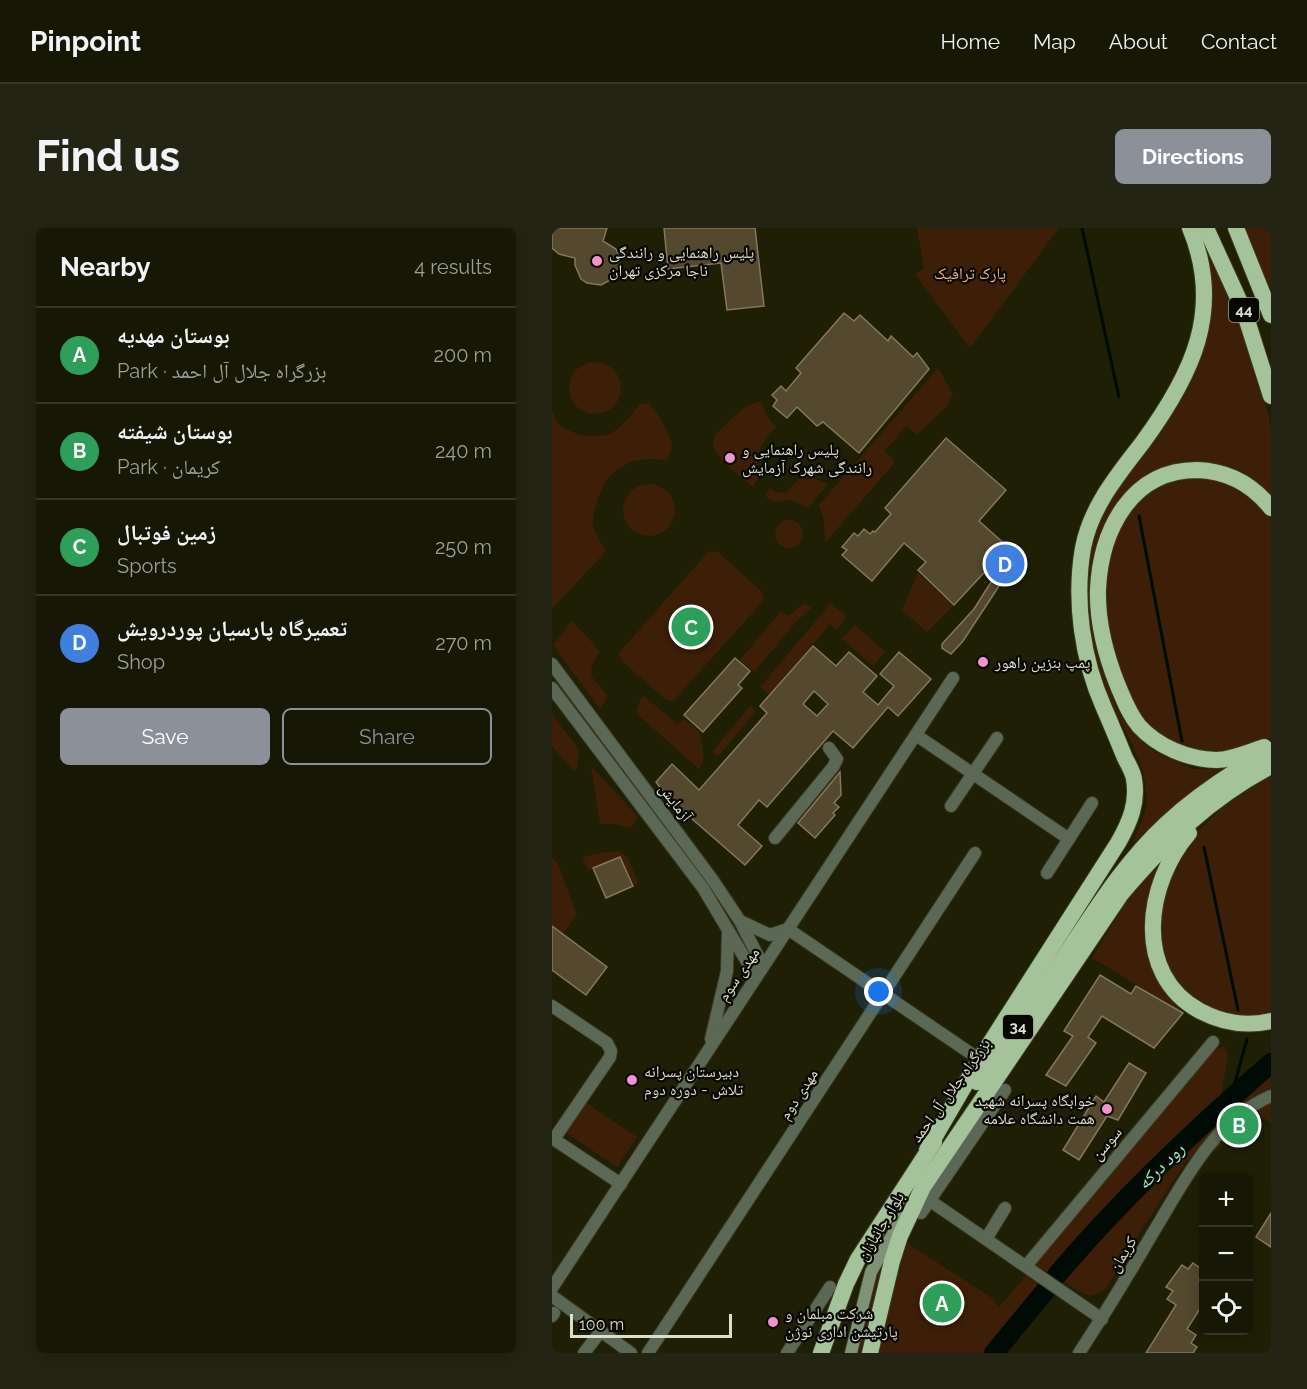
<!DOCTYPE html>
<meta charset="utf-8">
<style>
:root{--surface:#161704;--page:#232413;--text:#f1f3f6;--muted:#9e9f9a;--line:#353626;--accent:#8c9099}
body{margin:0;font-family:Raleway,"Noto Naskh Arabic",sans-serif;background:var(--page);color:var(--text)}
.controls{position:absolute;right:18px;bottom:18px;display:grid;overflow:hidden;border-radius:9px;box-shadow:0 3px 15px #0003}
.controls button{width:54px;height:54px;display:grid;place-items:center;padding:0;border:0;border-bottom:2px solid var(--line);background:var(--surface);color:var(--text);font:30px sans-serif}
.scale{position:absolute;left:18px;bottom:15px;width:162px;box-sizing:border-box;padding-left:6px;border:3px solid #dcddcd;border-top:0;font-size:16px;line-height:21px;white-space:nowrap;color:#dcddcd;-webkit-text-stroke:4px #080802;paint-order:stroke}
.you{position:absolute;left:327px;top:764px;width:21px;height:21px;margin:-15px;border:4px solid #fff;border-radius:50%;background:#1a73e8;box-shadow:0 0 0 9px #1a73e833}
.badge{display:grid;place-items:center;width:39px;height:39px;border-radius:50%;background:var(--accent);color:#fff;font-size:20px;font-weight:700}
.pin{position:absolute;translate:-50% -50%;border:3px solid #fff;box-shadow:0 2px 6px #0006}
.list{margin:0;padding:0;list-style:none}
h2{display:flex;justify-content:space-between;align-items:center;height:78px;margin:0;padding:0 24px;font-size:26px}
h2 small{font-size:20px;font-weight:400;color:var(--muted)}
.list li{display:grid;grid-template-columns:39px 1fr auto;gap:18px;align-items:center;box-sizing:border-box;height:96px;padding:0 24px;border-top:2px solid var(--line)}
.list b{display:block;font-size:22px;white-space:nowrap}
.list p{margin:0;font-size:20px;white-space:nowrap;color:var(--muted)}
.list em{font-size:20px;font-style:normal;color:var(--muted)}
.actions{display:flex;gap:12px;padding:18px 24px}
.actions a{flex:1;padding:14px 0;border:2px solid var(--accent);border-radius:9px;text-align:center;font-size:21px;color:var(--accent)}
.actions .main{background:var(--accent);color:#fff}
.icon{flex:none;width:33px;height:33px;fill:none;stroke:currentColor;stroke-width:2;stroke-linecap:round;stroke-linejoin:round}
.map{position:relative;flex:none;width:719px;height:1125px;overflow:hidden;border-radius:9px}
header{display:flex;align-items:center;gap:36px;box-sizing:border-box;height:84px;padding:0 30px;background:var(--surface);border-bottom:2px solid var(--line)}
header strong{font-size:28px}
nav{display:flex;gap:33px;margin-inline-start:auto;font-size:21px}
.intro{display:flex;align-items:center;justify-content:space-between;box-sizing:border-box;height:144px;padding:0 36px}
h1{margin:0;font-size:42px}
.button{padding:15px 27px;border-radius:9px;background:var(--accent);color:#fff;font-size:21px;font-weight:700}
main{display:flex;gap:36px;padding:0 36px}
aside{flex:1;background:var(--surface);border-radius:9px;box-shadow:0 3px 15px #0003}
.map>svg:first-child{display:block}
.green{fill:#3c1f06}
.lines{fill:none;stroke-linecap:round;stroke-linejoin:round}
.stream{stroke:#000b05;stroke-width:3}
.river{stroke:#000b05;stroke-width:20}
.building{fill:#54482e;stroke:#85775c;stroke-width:1.5;fill-rule:evenodd}
.minor-casing{stroke:#393a21;stroke-width:14}
.tertiary-casing{stroke:#393a21;stroke-width:14}
.secondary-casing{stroke:#393a21;stroke-width:14}
.trunk-casing{stroke:#393a21;stroke-width:18}
.minor{stroke:#5b6856;stroke-width:12}
.tertiary{stroke:#5b6856;stroke-width:12}
.secondary{stroke:#7e9276;stroke-width:12}
.trunk{stroke:#a5c39a;stroke-width:16}
.poi-dot{fill:#f291d6;stroke:#080802;stroke-width:2}
.labels{text-anchor:middle;stroke-width:4.5;stroke-linejoin:round;paint-order:stroke}
.shield{fill:#080802;stroke:#9c9d90;stroke-width:1.5}
.shield-label{font-size:15px;font-weight:bold;fill:#dcddcd}
.poi-label{font-size:16px;fill:#dcddcd;stroke:#080802;text-anchor:start}
.park-label{font-size:16px;fill:#f4b382;stroke:#080802}
.street-label{font-size:16px;fill:#dcddcd;stroke:#080802}
.water-label{font-size:18px;font-style:italic;fill:#9ef4cd;stroke:#080802}
</style>
<header>
<strong>Pinpoint</strong>
<nav><a>Home</a><a>Map</a><a>About</a><a>Contact</a></nav>
</header>
<div class="intro"><h1>Find us</h1><a class="button">Directions</a></div>
<main>
<aside>
<h2>Nearby<small>4 results</small></h2>
<ul class="list">
<li><span class="badge" style="background:#2e9e5b">A</span><div><b>بوستان مهدیه</b><p>Park · بزرگراه جلال آل احمد</p></div><em>200 m</em></li>
<li><span class="badge" style="background:#2e9e5b">B</span><div><b>بوستان شیفته</b><p>Park · کریمان</p></div><em>240 m</em></li>
<li><span class="badge" style="background:#2e9e5b">C</span><div><b>زمین فوتبال</b><p>Sports</p></div><em>250 m</em></li>
<li><span class="badge" style="background:#3f7fe0">D</span><div><b>تعمیرگاه پارسیان پوردرویش</b><p>Shop</p></div><em>270 m</em></li>
</ul>
<div class="actions"><a class="main">Save</a><a>Share</a></div>
</aside>
<div class="map">
<svg width="719" height="1125" viewBox="0 0 719 1125">
<rect width="100%" height="100%" fill="#1e1f05"/>
<g class="green">
<polygon points="365,0 507,0 418,120 363,46 372,41"/>
<polygon points="645,0 677,67 695,117 716,185 719,199 719,271 643,237 559,289 548,431 565,482 580,504 603,524 640,541 670,541 620,580 580,616 593,585 595,569 593,554 590,540 580,516 553,463 536,403 533,383 537,321 551,280 644,134"/>
<polygon points="691,0 719,0 719,62"/>
<circle cx="43" cy="160" r="26"/>
<polygon points="386,140 401,166 395,178 365,207 354,198 333,223 343,234 273,315 272,293 267,277"/>
<path d="M 209,173 L 216,189 L 224,199 C 211,214 200,228 208,248 L 201,259 C 190,249 155,225 162,210 C 164,205 170,200 174,196 C 185,185 194,176 209,173 Z"/>
<path d="M 96,175 C 104,180 120,209 120,218 C 119,224 117,228 114,232 C 79,227 54,240 45,274 C 43,281 40,291 41,298 C 43,306 50,316 54,323 L 0,381 L 0,183 C 2,187 4,193 7,196 C 18,207 48,213 61,204 C 72,197 80,186 88,176 Z"/>
<polygon points="654,248 690,260 719,287 719,510 688,522 655,525 613,512 584,485 558,413 553,356 564,304 593,265 630,249"/>
<polygon points="247,251 264,251 276,256 256,280 240,272 221,274 213,268 218,260 224,265 235,264"/>
<circle cx="97" cy="282" r="26"/>
<circle cx="237" cy="306" r="14"/>
<polygon points="157,323 166,324 210,364 212,372 123,471 119,473 114,472 69,432 67,425"/>
<polygon points="366,345 401,378 375,404 350,382"/>
<polygon points="253,375 260,380 244,394 202,444 188,432 229,383 236,388"/>
<polygon points="279,375 295,389 285,402 278,396 218,467 208,459"/>
<polygon points="20,393 48,423 40,437 39,448 56,468 48,481 1,417"/>
<polygon points="303,397 333,424 321,438 290,411"/>
<polygon points="92,468 126,497 132,491 148,504 152,532 147,541 84,485 87,474"/>
<polygon points="198,478 204,483 166,529 160,524"/>
<polygon points="0,486 27,522 25,540 21,542 0,518"/>
<polygon points="39,538 86,589 78,600 62,596 48,596"/>
<polygon points="719,547 719,787 681,790 640,773 612,738 607,676 636,613 671,579"/>
<polygon points="55,624 68,624 76,630 86,655 82,657 68,629 36,642 30,629"/>
<polygon points="0,630 5,634 25,687 11,706 0,698"/>
<path d="M 611,630 C 595,666 584,705 601,743 C 608,759 620,772 631,785 L 540,730 L 585,656 Z"/>
<polygon points="672,818 676,828 669,869 533,1004 497,1045 483,1037 583,913 661,824"/>
<path d="M 719,843 L 719,866 L 667,902 L 632,936 L 573,1028 L 555,1059 L 551,1063 L 539,1068 L 530,1065 L 508,1051 C 568,976 647,907 719,843 Z"/>
<polygon points="719,872 719,895 705,886 663,923 660,920 682,895"/>
<polygon points="33,874 85,909 65,939 13,904"/>
<polygon points="341,1010 329,1044 309,1125 303,1125 316,1063"/>
<polygon points="355,1015 440,1070 447,1079 474,1048 488,1056 433,1125 326,1125 330,1097"/>
</g>
<g class="lines">
<g class="stream">
<polyline points="530,0 567,169"/>
<polyline points="587,288 630,513"/>
<polyline points="652,619 686,782"/>
<polyline points="679,869 695,811"/>
</g>
<g class="river">
<path d="M 505,1047 C 570,970 643,901 719,835"/>
<polyline points="442,1125 494,1062"/>
</g>
</g>
<g class="building">
<polygon points="0,0 55,0 51,13 64,21 67,28 68,35 62,50 49,57 35,55 29,51 23,37 23,30 7,26 0,20"/>
<polygon points="112,0 203,0 212,78 175,82 169,35 116,41"/>
<polygon points="292,85 302,93 308,87 336,113 339,108 361,129 365,125 377,141 307,225 271,194 265,198 245,179 235,190 221,178 225,172 220,167 229,158 234,163 249,145 244,140"/>
<polygon points="394,210 454,262 427,293 456,319 402,377 366,342 374,334 352,315 320,353 290,327 295,322 290,319 302,305 306,308 312,301 318,306 321,303 323,304 339,286 333,280"/>
<polygon points="441,351 449,355 411,413 399,426 390,420 390,416 422,381"/>
<path d="M 261,418 L 284,438 L 297,424 L 325,448 L 311,464 L 326,477 L 342,458 L 328,446 L 347,424 L 379,451 L 346,488 L 336,479 L 301,520 L 281,503 L 215,579 L 207,572 L 186,597 L 210,618 L 193,637 L 116,570 L 104,554 L 120,536 L 147,562 L 215,485 L 208,478 ZM 262,463 L 276,476 L 265,488 L 251,476 Z"/>
<polygon points="183,430 198,443 186,457 190,460 151,504 132,487"/>
<polygon points="288,544 289,567 282,575 287,579 281,585 283,587 263,610 246,595"/>
<polygon points="68,629 81,658 54,670 41,640"/>
<polygon points="0,698 55,739 34,767 0,742"/>
<polygon points="548,747 579,766 584,758 631,785 602,820 550,788 536,809 544,815 514,858 494,847 521,808 512,803"/>
<polygon points="577,835 594,845 566,892 555,888 527,932 511,922 544,868 552,874"/>
<polygon points="719,985 719,1019 704,1009"/>
<polygon points="641,1035 651,1042 651,1076 635,1101 644,1107 639,1115 645,1119 641,1125 594,1125 624,1077 615,1071 621,1063 614,1059 630,1037 636,1041"/>
</g>
<g class="lines">
<defs>
<g id="minor">
<polyline points="364,507 517,611"/>
<polyline points="399,578 445,510"/>
<polyline points="223,610 281,539 285,531 277,520"/>
<polyline points="495,645 540,575"/>
<polyline points="236,701 424,829"/>
<polyline points="0,778 55,815 59,823 58,829 2,911"/>
<polyline points="0,910 69,956"/>
<polyline points="377,972 550,1091"/>
<polyline points="373,979 369,985 453,862"/>
<polyline points="434,1011 453,980"/>
<polyline points="474,1038 661,814"/>
<polyline points="0,1088 2,1085"/>
<polyline points="32,1125 49,1103"/>
<polyline points="96,1125 423,625"/>
<polyline points="235,1125 278,1059"/>
</g>
<g id="tertiary">
<polyline points="0,436 160,651 188,693 211,738"/>
<polyline points="0,460 151,660 204,749"/>
<polyline points="188,693 218,707 236,701"/>
<polyline points="159,811 175,743 176,702"/>
<polyline points="0,1060 401,450"/>
<polyline points="0,1068 79,1125"/>
<path d="M 527,1125 C 552,1087 576,1048 599,1008 C 631,956 660,893 719,868"/>
</g>
<polyline id="secondary" points="299,1125 319,1044 350,990"/>
<g id="trunk">
<polyline points="654,0 692,83 719,168"/>
<polyline points="684,0 719,87"/>
<path d="M 712,519 C 697,524 680,532 664,532 C 636,531 606,519 587,498 C 577,486 572,472 566,458 C 554,428 545,394 546,361 C 549,302 579,242 645,242 C 676,243 700,256 719,280"/>
<path d="M 637,605 C 594,655 580,746 648,783 C 671,795 693,799 719,793"/>
<path d="M 425,854 C 457,811 487,767 516,723 C 546,678 574,633 614,596 C 645,567 682,543 719,522"/>
<path d="M 375,922 L 428,831 L 566,615 C 578,594 586,575 582,551 C 581,544 576,536 573,530 C 566,513 559,496 552,480 C 530,431 522,372 531,320 C 539,278 566,247 591,214 C 640,147 672,82 638,0"/>
<polyline points="269,1125 294,1056 306,1031 382,914"/>
<path d="M 318,1125 L 340,1033 L 348,1008 L 371,959 L 569,666 C 614,613 657,571 719,538"/>
</g>
</defs>
<use href="#minor" class="minor-casing"/>
<use href="#tertiary" class="tertiary-casing"/>
<use href="#secondary" class="secondary-casing"/>
<use href="#trunk" class="trunk-casing"/>
<use href="#minor" class="minor"/>
<use href="#tertiary" class="tertiary"/>
<use href="#secondary" class="secondary"/>
<use href="#trunk" class="trunk"/>
</g>
<g class="poi-dot">
<circle cx="45" cy="33" r="6"/>
<circle cx="178" cy="230" r="6"/>
<circle cx="431" cy="434" r="6"/>
<circle cx="80" cy="852" r="6"/>
<circle cx="555" cy="881" r="6"/>
<circle cx="221" cy="1094" r="6"/>
</g>
<g class="labels">
<g class="shield">
<rect x="677" y="70" width="30" height="24" rx="4.5"/>
<rect x="451" y="787" width="30" height="24" rx="4.5"/>
</g>
<g class="shield-label">
<text x="692" y="87">44</text>
<text x="466" y="804">34</text>
</g>
<g class="poi-label">
<text x="57" y="30">پلیس راهنمایی و رانندگی<tspan x="57" dy="18">ناجا مرکزی تهران</tspan></text>
<text x="190" y="227">پلیس راهنمایی و<tspan x="190" dy="18">رانندگی شهرک آزمایش</tspan></text>
<text x="443" y="440">پمپ بنزین راهور</text>
<text x="92" y="849">دبیرستان پسرانه<tspan x="92" dy="18">تلاش - دوره دوم</tspan></text>
<text x="543" y="878" text-anchor="end">خوابگاه پسرانه شهید<tspan x="543" dy="18">همت دانشگاه علامه</tspan></text>
<text x="233" y="1091">شرکت مبلمان و<tspan x="233" dy="18">پارتیشن اداری نوژن</tspan></text>
</g>
<g class="park-label">
<text x="418" y="51">پارک ترافیک</text>
</g>
<g class="street-label">
<text transform="translate(124 574) rotate(53)" y="6">آزمایش</text>
<text transform="translate(186 746) rotate(-56)" y="6">مهدی سوم</text>
<text transform="translate(398 862) rotate(-54)" y="6">بزرگراه جلال آل احمد</text>
<text transform="translate(246 866) rotate(-57)" y="6">مهدی دوم</text>
<text transform="translate(554 915) rotate(-50)" y="6">سوسن</text>
<text transform="translate(328 998) rotate(-59)" y="6">بلوار جانبازان</text>
<text transform="translate(570 1026) rotate(-59)" y="6">کریمان</text>
</g>
<g class="water-label">
<text transform="translate(609 938) rotate(-44)" y="6">رود درکه</text>
</g>
</g>
</svg>
<div class="controls">
<button>+</button>
<button>−</button>
<button><svg class="icon" aria-label="locate" viewBox="0 0 24 24"><circle cx="12" cy="12" r="6"/><path d="M12 2v4M12 18v4M2 12h4M18 12h4"/></svg></button>
</div>
<div class="scale">100 m</div>
<div class="you"></div>
<div class="pin badge" style="left:390px;top:1075px;background:#2e9e5b">A</div>
<div class="pin badge" style="left:687px;top:897px;background:#2e9e5b">B</div>
<div class="pin badge" style="left:139px;top:399px;background:#2e9e5b">C</div>
<div class="pin badge" style="left:453px;top:336px;background:#3f7fe0">D</div>
</div>
</main>
